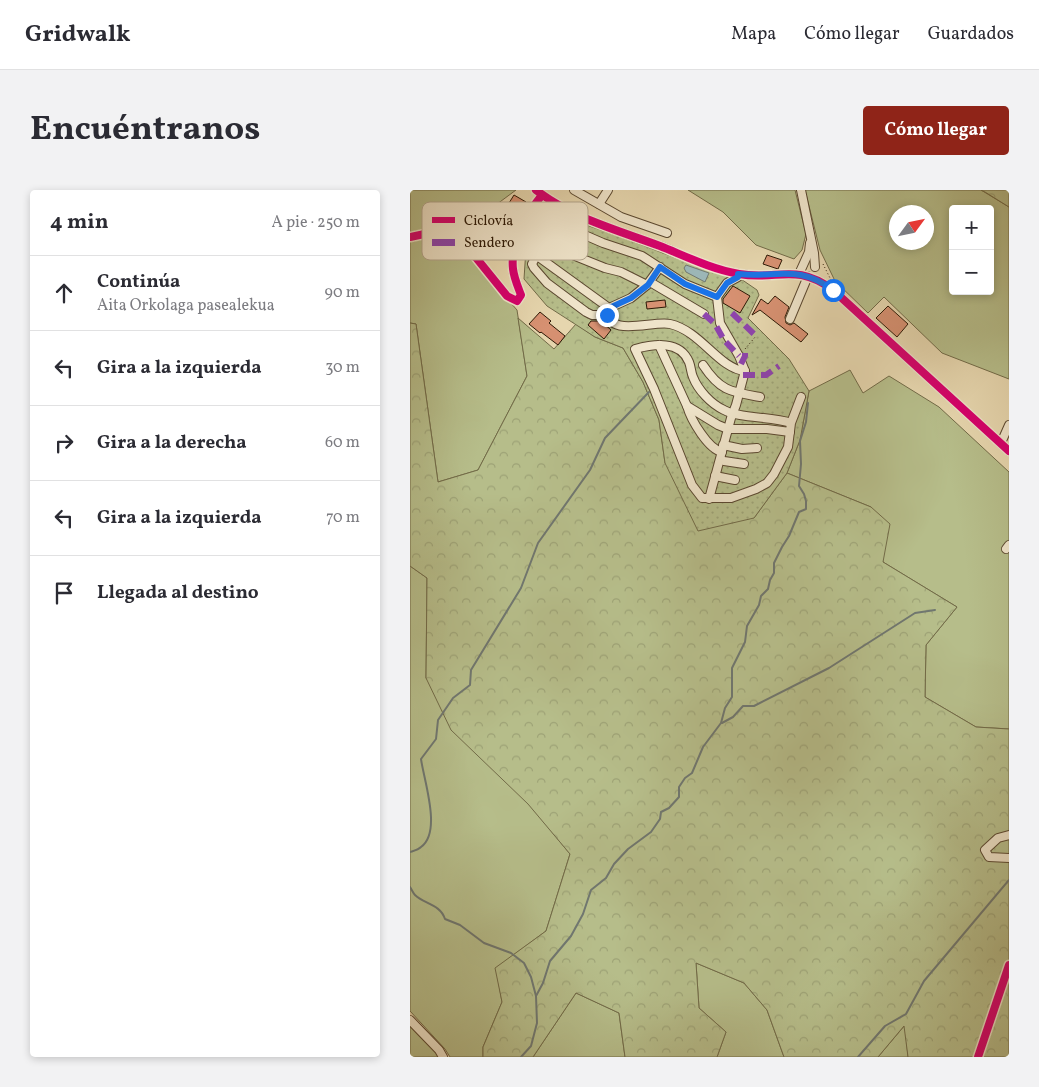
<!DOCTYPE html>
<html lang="es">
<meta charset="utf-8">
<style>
:root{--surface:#fff;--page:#f2f2f3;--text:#2b2b33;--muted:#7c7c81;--line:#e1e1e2;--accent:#8f2418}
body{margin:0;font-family:Vollkorn,serif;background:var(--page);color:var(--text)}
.controls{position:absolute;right:15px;top:15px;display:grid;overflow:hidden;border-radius:5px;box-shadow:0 2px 8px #0003}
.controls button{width:45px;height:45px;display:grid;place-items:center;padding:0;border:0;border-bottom:1px solid var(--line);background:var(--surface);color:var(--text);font:25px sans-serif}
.compass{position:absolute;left:479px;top:15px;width:45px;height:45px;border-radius:50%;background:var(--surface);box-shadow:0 2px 8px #0003;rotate:57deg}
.stop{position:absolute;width:15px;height:15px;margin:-11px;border:4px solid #1a73e8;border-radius:50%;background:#fff}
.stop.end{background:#1a73e8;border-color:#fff;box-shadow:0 1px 5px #0008}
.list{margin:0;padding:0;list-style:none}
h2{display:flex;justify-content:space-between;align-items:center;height:65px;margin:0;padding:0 20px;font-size:21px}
h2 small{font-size:16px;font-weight:400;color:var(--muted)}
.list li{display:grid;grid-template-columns:32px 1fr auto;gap:15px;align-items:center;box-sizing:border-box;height:75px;padding:0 20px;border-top:1px solid var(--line)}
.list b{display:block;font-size:19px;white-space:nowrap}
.list p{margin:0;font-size:16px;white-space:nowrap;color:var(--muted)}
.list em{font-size:16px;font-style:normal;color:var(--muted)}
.icon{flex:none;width:28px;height:28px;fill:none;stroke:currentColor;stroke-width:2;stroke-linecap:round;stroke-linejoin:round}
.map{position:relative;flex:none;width:599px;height:867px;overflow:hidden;border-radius:5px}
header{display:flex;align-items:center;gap:30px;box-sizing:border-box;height:70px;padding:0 25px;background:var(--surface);border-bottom:1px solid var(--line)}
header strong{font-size:24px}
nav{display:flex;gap:28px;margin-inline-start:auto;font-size:18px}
.intro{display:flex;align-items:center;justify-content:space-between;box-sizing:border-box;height:120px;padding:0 30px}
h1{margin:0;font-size:35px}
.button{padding:12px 22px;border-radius:5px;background:var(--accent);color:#fff;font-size:18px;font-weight:700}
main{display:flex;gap:30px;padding:0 30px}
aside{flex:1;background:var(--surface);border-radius:5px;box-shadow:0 2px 8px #0003}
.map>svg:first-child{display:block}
.grass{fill:#b6bd8a;stroke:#726b48;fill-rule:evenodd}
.forest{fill:url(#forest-crowns);stroke:#726b48}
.park{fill:url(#park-dots);stroke:#726b48}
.water{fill:#9cb6b6;stroke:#707770}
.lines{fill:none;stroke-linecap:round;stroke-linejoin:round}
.stream{stroke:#707770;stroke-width:2}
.building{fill:#d79172;stroke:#2d1906}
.minor-casing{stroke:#5b4830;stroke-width:10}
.path{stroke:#2d1906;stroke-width:1;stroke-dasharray:1 2.5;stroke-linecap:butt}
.minor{stroke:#efe4ca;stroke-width:8}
.quiet{stroke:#8e44ad;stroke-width:6;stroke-dasharray:12 6;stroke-linecap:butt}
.cycleway-casing{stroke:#efe4ca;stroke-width:11}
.cycleway{stroke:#d6006c;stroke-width:8}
.route{stroke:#1a73e8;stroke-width:6}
.key{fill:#efe4ca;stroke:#b5a78f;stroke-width:1}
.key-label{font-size:14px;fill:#2d1906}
</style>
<header>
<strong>Gridwalk</strong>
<nav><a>Mapa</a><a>Cómo llegar</a><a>Guardados</a></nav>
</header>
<div class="intro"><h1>Encuéntranos</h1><a class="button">Cómo llegar</a></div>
<main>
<aside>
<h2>4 min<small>A pie · 250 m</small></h2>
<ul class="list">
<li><svg class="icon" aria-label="ahead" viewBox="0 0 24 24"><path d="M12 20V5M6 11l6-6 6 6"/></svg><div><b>Continúa</b><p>Aita Orkolaga pasealekua</p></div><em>90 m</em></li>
<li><svg class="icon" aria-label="left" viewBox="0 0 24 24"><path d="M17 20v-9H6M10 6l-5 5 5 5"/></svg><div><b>Gira a la izquierda</b></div><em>30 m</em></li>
<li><svg class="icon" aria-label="right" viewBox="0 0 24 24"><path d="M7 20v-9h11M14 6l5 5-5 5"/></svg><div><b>Gira a la derecha</b></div><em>60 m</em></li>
<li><svg class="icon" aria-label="left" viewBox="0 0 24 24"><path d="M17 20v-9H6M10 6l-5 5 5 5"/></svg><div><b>Gira a la izquierda</b></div><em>70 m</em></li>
<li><svg class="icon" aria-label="arrive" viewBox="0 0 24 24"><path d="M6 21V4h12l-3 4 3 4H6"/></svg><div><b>Llegada al destino</b></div></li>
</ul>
</aside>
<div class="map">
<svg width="599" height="867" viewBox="0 0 599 867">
<defs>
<pattern id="forest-crowns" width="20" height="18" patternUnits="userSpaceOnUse" patternTransform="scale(1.25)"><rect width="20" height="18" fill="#b6bd8a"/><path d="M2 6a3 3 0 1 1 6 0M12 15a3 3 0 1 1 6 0" fill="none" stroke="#9da276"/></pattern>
<pattern id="park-dots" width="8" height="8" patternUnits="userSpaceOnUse" patternTransform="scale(1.25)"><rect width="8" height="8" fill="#b6bd8a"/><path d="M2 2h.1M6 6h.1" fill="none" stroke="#9da276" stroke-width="1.8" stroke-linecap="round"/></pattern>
</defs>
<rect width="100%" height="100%" fill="#e6d6ae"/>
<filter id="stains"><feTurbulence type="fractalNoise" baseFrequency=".004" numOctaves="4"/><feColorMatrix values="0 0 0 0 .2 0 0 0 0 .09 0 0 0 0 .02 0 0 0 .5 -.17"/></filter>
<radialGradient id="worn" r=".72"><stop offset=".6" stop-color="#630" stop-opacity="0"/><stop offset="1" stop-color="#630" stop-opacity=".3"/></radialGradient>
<g class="grass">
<polygon points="0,0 106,0 79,20 55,24 74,70 69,77 107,120 117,186 68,280 28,292 6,134 0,133"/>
<polygon points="278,0 385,0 396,44 392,60 384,69 346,55 313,22"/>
<path d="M 395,0 L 571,0 L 599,17 L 599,189 L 532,163 L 474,107 L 458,123 L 425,91 L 410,60 ZM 543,19 L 580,19 L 580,101 L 543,101 ZM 487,22 L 516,22 L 516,52 L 487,52 Z"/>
<polygon points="440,180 453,203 479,186 529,217 599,282 599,539 566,537 515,507 516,455 547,417 473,372 461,317 377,283 390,250 399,201"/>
<polygon points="0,376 17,388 16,488 160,664 136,741 86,778 92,812 73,857 73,867 40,867 35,859 0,821"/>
<polygon points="286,773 334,793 357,820 374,867 307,867 316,842 289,818"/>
<polygon points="166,803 209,823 215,867 123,867"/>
<polygon points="0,835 27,864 29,867 0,867"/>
<polygon points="495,835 498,867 468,867"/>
</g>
<g class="forest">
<polygon points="571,0 599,0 599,17 575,2"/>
<polygon points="108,128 144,159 166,134 185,147 213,158 233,192 249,230 255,273 344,328 377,283 461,317 480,334 473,372 547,417 516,455 515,507 566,537 599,539 599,867 498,867 494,836 468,867 374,867 357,820 334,793 286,773 289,818 316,842 307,867 215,867 209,823 166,803 123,867 73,867 73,857 92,812 85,778 136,741 160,664 118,614 41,540 16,488 17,388 0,376 0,133 6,134 28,292 68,280 117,186"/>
</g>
<polygon class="park" points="134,12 176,35 209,46 294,79 328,87 347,100 349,105 338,128 379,169 399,201 390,250 377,283 344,328 288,341 255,273 249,230 233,192 213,158 185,147 137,116 114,89 116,59"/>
<polygon class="water" points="276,75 299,83 295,92 276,82 274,78"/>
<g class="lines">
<g class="stream">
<polyline points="312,533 323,527 333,516 344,516 419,478 505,423 525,420"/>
<path d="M 0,662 C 3,661 8,660 11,657 C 32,642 14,591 11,569 L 26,549 L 28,530 L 43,508 L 60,495 L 61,480 L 111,398 L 128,353 L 180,280 L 195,248 L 239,202"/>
<path d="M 0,697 C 2,700 3,703 5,705 C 14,714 30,714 35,729 L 50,735 L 74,753 L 101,763 L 114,773 L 121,787 L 126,806 L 127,833 L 121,856 L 111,867"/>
<polyline points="126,806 133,793 140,771 161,746 173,724 181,700 196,688 204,674 218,659 241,642 250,629 251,622 259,618 269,607 269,597 275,588 282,583 293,557 311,533 315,518 322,507 322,478 335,452 337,436 349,415 351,406 358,399 360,390 364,383 364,373 372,357 379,346 389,322 396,319 396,311 394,304 389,296 391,274 390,251 396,232 398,213"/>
<polyline points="448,867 475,836 496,824 514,791 599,690"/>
</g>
</g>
<g class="building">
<polygon points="104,5 116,12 105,30 108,32 104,40 100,36 94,39 91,34 93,33 85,20 91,16 94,21"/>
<polygon points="357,65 372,70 368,79 353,74"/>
<polygon points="323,96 340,106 330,123 313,113 313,109"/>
<polygon points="365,106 379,117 375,127 376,133 380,135 384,133 398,144 391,152 350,120 342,125 351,109 358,114"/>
<polygon points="255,110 256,117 237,119 236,112"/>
<polygon points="478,116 498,134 487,147 466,128"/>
<polygon points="130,122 141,131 139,133 155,146 148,155 131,142 130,143 119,134"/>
<polygon points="181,131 191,131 201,140 194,149 178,135"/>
</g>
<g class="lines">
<defs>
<g id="minor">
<path d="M 126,0 C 162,28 207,40 250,56 C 275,66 301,79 329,84 C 368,91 385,72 423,100 L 599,261"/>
<polyline points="164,0 211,27 257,43"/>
<polyline points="391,0 404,63 405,77"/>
<polyline points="189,14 198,0"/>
<path d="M 0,47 L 33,40 L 42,41 L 51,49 L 97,106 L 107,111 L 111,105 C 108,97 104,88 103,79 C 100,53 116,25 132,5"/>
<path d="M 250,77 L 237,95 L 221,108 L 197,119 C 196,149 243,130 260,134 C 291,141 309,179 335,181"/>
<polyline points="389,84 399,62 400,53"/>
<polyline points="240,92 294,124"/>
<polyline points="237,95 211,82 195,78 128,51 128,44 132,29 147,33 193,53 232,66 275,94 307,107 317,93 328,87 328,84"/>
<polyline points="197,125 182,125 176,122 137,93 124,78 122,74 126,66 130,68 199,118"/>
<polyline points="380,129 398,86"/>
<polyline points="249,155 277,216 308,235 318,239 357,239 380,242"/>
<path d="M 293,175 C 310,201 321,202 350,207"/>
<path d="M 277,216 C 281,230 298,259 312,262"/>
<path d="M 381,233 L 378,257 L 364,284 L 357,293 L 346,299 L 321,308 L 292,308 L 282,295 L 244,199 L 225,159 C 244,154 270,150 279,172 C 281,177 281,183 283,187 C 288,200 301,214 314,220 C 330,229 361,226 381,233 L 391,207"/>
<polyline points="591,253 599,235"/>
<polyline points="313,255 332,259 347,258"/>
<polyline points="311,269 314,271 334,274"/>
<polyline points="305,286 325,290"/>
<polyline points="299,309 321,228 326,215 335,181 329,166 310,133 307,107"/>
<polyline points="596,359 599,355"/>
<polyline points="599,645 588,648 575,660 579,667 599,668"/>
<polyline points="0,830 29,860 33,867"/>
<polyline points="568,867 599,775"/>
</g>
</defs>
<use href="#minor" class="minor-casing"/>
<g class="path">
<polyline points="413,74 421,90"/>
<polyline points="335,159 346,146"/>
</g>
<use href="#minor" class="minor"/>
<g class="quiet">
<polyline points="322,123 346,146"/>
<polyline points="294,124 305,134 314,150 329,166"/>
<polyline points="331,174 335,166 335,159"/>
<polyline points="333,185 356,185 369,176"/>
</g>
<defs>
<g id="cycleway">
<path d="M 126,0 C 162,28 207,40 250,56 C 275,66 301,79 329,84 C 368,91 385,72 423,100 L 599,261"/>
<path d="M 0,47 L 33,40 L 42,41 L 51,49 L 97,106 L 107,111 L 111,105 C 108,97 104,88 103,79 C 100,53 116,25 132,5"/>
<polyline points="568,867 599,775"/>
</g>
</defs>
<use href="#cycleway" class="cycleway-casing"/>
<use href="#cycleway" class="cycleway"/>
</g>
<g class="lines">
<path class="route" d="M 197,125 L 197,119 L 221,108 L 238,95 L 250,77 L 275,94 L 307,107 L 317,93 L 328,87 L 328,84 C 367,88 388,74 423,100"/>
</g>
<rect x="12" y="12" width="166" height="58" rx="8" class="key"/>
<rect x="22" y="27" width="23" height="6" fill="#d6006c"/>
<rect x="22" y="49" width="23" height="7" fill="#8e44ad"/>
<g class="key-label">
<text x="54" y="35">Ciclovía</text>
<text x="54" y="57">Sendero</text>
</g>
<rect width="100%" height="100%" filter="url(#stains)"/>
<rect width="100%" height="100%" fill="url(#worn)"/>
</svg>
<div class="controls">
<button>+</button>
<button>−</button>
</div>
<svg class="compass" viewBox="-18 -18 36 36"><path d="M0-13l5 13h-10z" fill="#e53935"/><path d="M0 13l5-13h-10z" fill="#7c7c81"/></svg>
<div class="stop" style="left:423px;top:100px"></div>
<div class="stop end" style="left:197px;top:125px"></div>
</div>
</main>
